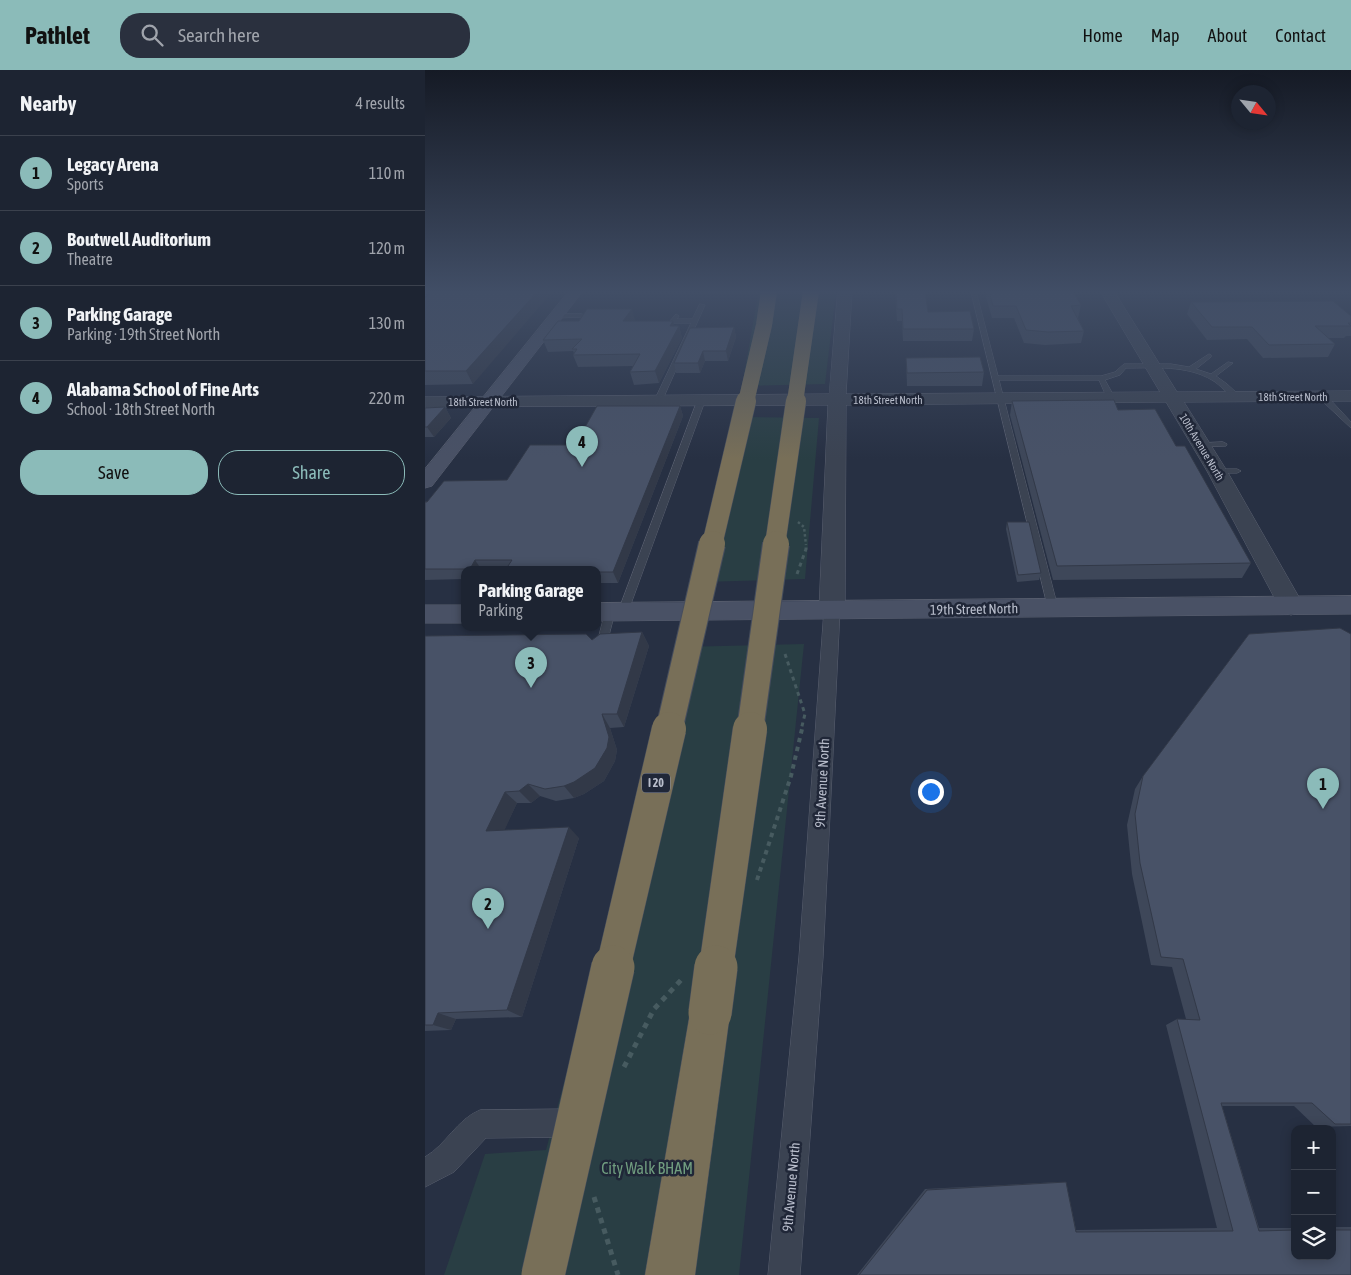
<!DOCTYPE html>
<meta charset="utf-8">
<style>
:root{--surface:#1d2432;--page:#2a303e;--text:#f1f3f6;--muted:#a0a4ac;--line:#3b414d;--accent:#8bbbb9}
body{margin:0;font-family:"Asap Condensed",sans-serif;background:var(--page);color:var(--text)}
.controls{position:absolute;right:15px;bottom:15px;display:grid;overflow:hidden;border-radius:10px;box-shadow:0 2px 12px #0003}
.controls button{width:45px;height:45px;display:grid;place-items:center;padding:0;border:0;border-bottom:1px solid var(--line);background:var(--surface);color:var(--text);font:25px sans-serif}
.compass{position:absolute;left:806px;top:15px;width:45px;height:45px;border-radius:50%;background:var(--surface);box-shadow:0 2px 12px #0003;rotate:119deg}
.you{position:absolute;left:505px;top:721px;width:18px;height:18px;margin:-12px;border:4px solid #fff;border-radius:50%;background:#1a73e8;box-shadow:0 0 0 8px #1a73e833}
.badge{display:grid;place-items:center;width:32px;height:32px;border-radius:50%;background:var(--accent);color:#111;font-size:16px;font-weight:700}
.pin{position:absolute;translate:-50% -41px;filter:drop-shadow(0 1px 2px #0008)}
.pin::after{content:'';position:absolute;top:26px;width:18px;height:15px;background:inherit;clip-path:polygon(0 0,100% 0,50% 100%)}
.popup{position:absolute;left:36px;top:496px;width:140px;height:65px;box-sizing:border-box;display:grid;place-content:center;border-radius:10px;background:var(--surface);filter:drop-shadow(0 1px 4px #0005);font-size:16px;white-space:nowrap;color:var(--muted)}
.popup b{font-size:19px;color:var(--text)}
.popup::after{content:'';position:absolute;left:50%;top:100%;margin-left:-10px;border:10px solid transparent;border-top-color:var(--surface)}
.list{margin:0;padding:0;list-style:none}
h2{display:flex;justify-content:space-between;align-items:center;height:65px;margin:0;padding:0 20px;font-size:21px}
h2 small{font-size:16px;font-weight:400;color:var(--muted)}
.list li{display:grid;grid-template-columns:32px 1fr auto;gap:15px;align-items:center;box-sizing:border-box;height:75px;padding:0 20px;border-top:1px solid var(--line)}
.list b{display:block;font-size:19px;white-space:nowrap}
.list p{margin:0;font-size:16px;white-space:nowrap;color:var(--muted)}
.list em{font-size:16px;font-style:normal;color:var(--muted)}
.actions{display:flex;gap:10px;padding:15px 20px}
.actions a{flex:1;padding:11px 0;border:1px solid var(--accent);border-radius:20px;text-align:center;font-size:18px;color:var(--accent)}
.actions .main{background:var(--accent);color:#111}
.icon{flex:none;width:28px;height:28px;fill:none;stroke:currentColor;stroke-width:2;stroke-linecap:round;stroke-linejoin:round}
.map{position:relative;flex:none;width:926px;height:1205px;overflow:hidden}
header{display:flex;align-items:center;gap:30px;box-sizing:border-box;height:70px;padding:0 25px;background:var(--accent);color:#111}
header strong{font-size:24px}
nav{display:flex;gap:28px;margin-inline-start:auto;font-size:18px}
.search{width:350px;height:45px;background:var(--page);display:flex;align-items:center;gap:12px;box-sizing:border-box;padding:0 18px;border-radius:20px;color:var(--muted);font-size:19px}
main{display:flex}
aside{flex:1;background:var(--surface)}
.map>svg:first-child{display:block}
.green{fill:#293e44}
.lines{fill:none;stroke-linecap:round;stroke-linejoin:round}
.service-casing{stroke:#5a6070;stroke-width:1}
.pedestrian-casing{stroke:#5a6070;stroke-width:1}
.tertiary-casing{stroke:#5a6070;stroke-width:1}
.secondary-casing{stroke:#5a6070;stroke-width:1}
.motorway-casing{stroke:#464d5d;stroke-width:1}
.path-far4{stroke:#475b60;stroke-width:2;stroke-dasharray:2 2;stroke-linecap:butt}
.path-far3{stroke:#475b60;stroke-width:2.5;stroke-dasharray:2.5 2.5;stroke-linecap:butt}
.path-far2{stroke:#475b60;stroke-width:3;stroke-dasharray:4 4;stroke-linecap:butt}
.path-far1{stroke:#475b60;stroke-width:4;stroke-dasharray:4.5 4.5;stroke-linecap:butt}
.path{stroke:#475b60;stroke-width:5;stroke-dasharray:5.5 5.5;stroke-linecap:butt}
.service{fill:#3b4352;fill-rule:evenodd}
.pedestrian{fill:#3b4352;fill-rule:evenodd}
.tertiary{fill:#3b4352;fill-rule:evenodd}
.secondary{fill:#495165;fill-rule:evenodd}
.motorway{fill:#786f58;fill-rule:evenodd}
.motorway-bridge-far4-casing{stroke:#464d5d;stroke-width:16;stroke-linecap:butt}
.motorway-bridge-far3-casing{stroke:#464d5d;stroke-width:21;stroke-linecap:butt}
.motorway-bridge-far2-casing{stroke:#464d5d;stroke-width:28;stroke-linecap:butt}
.motorway-bridge-far1-casing{stroke:#464d5d;stroke-width:35;stroke-linecap:butt}
.motorway-bridge-casing{stroke:#464d5d;stroke-width:44;stroke-linecap:butt}
.motorway-bridge-far4{stroke:#786f58;stroke-width:16}
.motorway-bridge-far3{stroke:#786f58;stroke-width:20}
.motorway-bridge-far2{stroke:#786f58;stroke-width:26}
.motorway-bridge-far1{stroke:#786f58;stroke-width:34}
.motorway-bridge{stroke:#786f58;stroke-width:43}
.wall{fill:#3e4759}
.shaded-wall{fill:#323948}
.building{fill:#485267;stroke:#323948}
.labels{text-anchor:middle;stroke-width:5;stroke-linejoin:round;paint-order:stroke}
.far-street-label{font-size:11px;fill:#b9becc;stroke:#202738}
.shield{fill:#202738;stroke:#8b91a0;stroke-width:1}
.shield-label{font-size:12px;font-weight:bold;fill:#b9becc}
.street-label{font-size:14px;fill:#b9becc;stroke:#202738}
.near-park-label{font-size:16px;fill:#709d7f;stroke:#202738}
</style>
<header>
<strong>Pathlet</strong>
<div class="search"><svg class="icon" aria-label="search" viewBox="0 0 24 24"><circle cx="10" cy="10" r="6"/><path d="M15 15l6 6"/></svg>Search here</div>
<nav><a>Home</a><a>Map</a><a>About</a><a>Contact</a></nav>
</header>
<main>
<aside>
<h2>Nearby<small>4 results</small></h2>
<ul class="list">
<li><span class="badge">1</span><div><b>Legacy Arena</b><p>Sports</p></div><em>110 m</em></li>
<li><span class="badge">2</span><div><b>Boutwell Auditorium</b><p>Theatre</p></div><em>120 m</em></li>
<li><span class="badge">3</span><div><b>Parking Garage</b><p>Parking · 19th Street North</p></div><em>130 m</em></li>
<li><span class="badge">4</span><div><b>Alabama School of Fine Arts</b><p>School · 18th Street North</p></div><em>220 m</em></li>
</ul>
<div class="actions"><a class="main">Save</a><a>Share</a></div>
</aside>
<div class="map">
<svg width="926" height="1205" viewBox="0 0 926 1205">
<rect width="100%" height="100%" fill="#273043"/>
<g class="green">
<polygon points="274,221 411,221 400,314 317,316 333,225 273,225"/>
<polygon points="313,347 394,348 380,509 276,512"/>
<polygon points="379,574 314,1205 19,1205 60,1084 121,1080 255,577"/>
</g>
<g class="lines">
<defs>
<g id="service">
<path d="M 546,221 L 551,221 L 573,306 L 676,306 L 690,302 L 699,294 L 746,294 L 764,297 L 784,284 L 786,285 L 786,287 L 771,299 L 786,304 L 803,292 L 808,293 L 791,306 L 802,314 L 814,325 L 815,327 L 811,329 C 802,325 796,315 787,310 C 762,295 729,298 701,298 L 695,305 L 680,310 L 690,328 L 686,330 L 682,328 L 674,310 L 574,310 L 633,538 L 628,542 L 623,538 Z"/>
<polygon points="275,234 280,235 237,331 230,333 229,331 266,253 248,253 245,251 251,244 254,246 252,249 267,249"/>
<polygon points="157,244 159,245 159,247 131,248 128,246 131,244"/>
<polygon points="895,325 901,325 926,352 926,358 895,329"/>
<polygon points="273,329 280,331 203,542 202,545 194,545 193,542"/>
<polygon points="798,372 802,374 801,376 776,377 772,375 776,373"/>
<polygon points="789,399 812,399 816,401 812,403 789,403"/>
<polygon points="185,538 190,542 181,577 176,581 171,577 180,542"/>
</g>
<g id="pedestrian">
<polygon points="407,534 413,536 415,540 398,887 375,1205 343,1205 374,887 399,540 401,536"/>
<path d="M 154,1039 L 164,1043 L 168,1053 L 164,1063 L 154,1067 L 61,1068 L 29,1102 L 0,1117 L 0,1087 C 21,1075 32,1049 55,1040 Z"/>
</g>
<g id="tertiary">
<polygon points="0,221 52,221 45,225 0,225"/>
<polygon points="413,221 427,221 421,324 735,322 675,221 689,221 752,322 926,321 926,331 759,332 802,401 879,536 875,542 866,545 857,542 782,401 741,332 421,335 420,540 416,546 407,549 398,546 394,540 403,335 0,337 0,327 404,324"/>
</g>
<g id="secondary">
<polygon points="144,221 158,221 7,416 0,418 0,399"/>
<polygon points="926,526 926,544 172,551 172,533"/>
<rect x="0" y="535" width="40" height="18"/>
</g>
<polygon id="motorway" points="285,923 299,929 305,943 270,1205 220,1205 265,943 271,929"/>
</defs>
<use href="#service" class="service-casing"/>
<use href="#pedestrian" class="pedestrian-casing"/>
<use href="#tertiary" class="tertiary-casing"/>
<use href="#secondary" class="secondary-casing"/>
<use href="#motorway" class="motorway-casing"/>
<polyline class="path-far4" points="280,221 287,223 295,221"/>
<polyline class="path-far3" points="373,452 379,457 381,475"/>
<g class="path-far2">
<polyline points="372,504 381,479 381,474"/>
<polyline points="360,584 380,644 376,660"/>
</g>
<polyline class="path-far1" points="332,810 366,706 377,659"/>
<g class="path">
<polyline points="199,997 229,939 257,909"/>
<polyline points="169,1127 193,1205"/>
</g>
<use href="#service" class="service"/>
<use href="#pedestrian" class="pedestrian"/>
<use href="#tertiary" class="tertiary"/>
<use href="#secondary" class="secondary"/>
<use href="#motorway" class="motorway"/>
<defs>
<g id="motorway-bridge-far4">
<polyline points="321,332 339,255 344,221"/>
<polyline points="370,332 386,221"/>
</g>
<g id="motorway-bridge-far3">
<polyline points="287,475 321,331"/>
<polyline points="350,475 371,331"/>
</g>
<g id="motorway-bridge-far2">
<polyline points="244,660 287,474"/>
<polyline points="325,660 351,474"/>
</g>
<g id="motorway-bridge-far1">
<polyline points="188,898 244,659"/>
<polyline points="291,898 325,659"/>
</g>
<g id="motorway-bridge">
<polyline points="285,943 291,897"/>
<polyline points="118,1205 188,897"/>
</g>
</defs>
<use href="#motorway-bridge-far4" class="motorway-bridge-far4-casing"/>
<use href="#motorway-bridge-far3" class="motorway-bridge-far3-casing"/>
<use href="#motorway-bridge-far2" class="motorway-bridge-far2-casing"/>
<use href="#motorway-bridge-far1" class="motorway-bridge-far1-casing"/>
<use href="#motorway-bridge" class="motorway-bridge-casing"/>
<use href="#motorway-bridge-far4" class="motorway-bridge-far4"/>
<use href="#motorway-bridge-far3" class="motorway-bridge-far3"/>
<use href="#motorway-bridge-far2" class="motorway-bridge-far2"/>
<use href="#motorway-bridge-far1" class="motorway-bridge-far1"/>
<use href="#motorway-bridge" class="motorway-bridge"/>
</g>
<g class="wall">
<polygon points="8,221 48,314 0,315 0,228"/>
<polygon points="470,221 500,221 503,242 549,259 547,271 478,271 477,251 472,251"/>
<polygon points="562,221 648,221 656,235 653,248 659,261 656,273 620,275 599,273 589,248 567,248 561,227"/>
<polygon points="766,232 926,246 926,266 921,266 919,268 903,268 910,274 903,287 838,288 822,269 782,270 762,244"/>
<polygon points="210,250 210,251 254,256 257,268 234,313 209,315 205,302 208,296 153,297 148,285 149,283 148,281 123,282 118,270"/>
<polygon points="309,257 311,267 303,291 280,291 275,303 251,303 249,293"/>
<polygon points="481,288 559,302 557,316 482,316"/>
<polygon points="587,331 693,340 751,376 826,493 817,508 628,510 585,345"/>
<polygon points="255,336 258,346 193,513 172,513 172,499 40,499 40,509 0,510 0,432 82,410 150,375"/>
<polygon points="20,337 26,348 9,367 0,367 0,338"/>
<polygon points="582,452 616,503 614,510 592,512 581,459"/>
<polygon points="217,562 224,576 199,657 185,658 192,680 190,691 179,711 159,724 149,728 131,731 115,726 106,733 92,733 79,760 154,768 97,947 31,949 26,960 0,961 0,566 167,570"/>
<polygon points="926,564 926,1056 891,1057 869,1036 797,1036 834,1158 870,1158 870,1186 907,1186 907,1157 926,1157 926,1205 432,1205 500,1119 634,1112 641,1112 651,1160 792,1158 741,955 752,949 761,949 747,897 726,895 707,804 702,755 710,719 718,706"/>
</g>
<g class="shaded-wall">
<polygon points="113,221 128,221 48,314 41,301"/>
<polygon points="207,239 210,250 202,263 198,251"/>
<polygon points="248,251 251,262 254,256 257,268 234,313 230,301 245,256"/>
<polygon points="309,257 311,267 303,291 301,281"/>
<polygon points="278,281 280,291 275,303 273,293"/>
<polygon points="255,336 258,346 193,513 188,502"/>
<polygon points="20,337 26,348 9,367 2,357"/>
<polygon points="50,490 56,499 45,499"/>
<polygon points="217,562 224,576 199,657 192,644"/>
<polygon points="177,644 185,658 192,680 190,691 179,711 159,724 149,728 139,716"/>
<polygon points="103,714 115,726 106,733 94,721"/>
<polygon points="80,722 92,733 74,772 61,761"/>
<polygon points="144,757 154,768 97,947 82,940"/>
<polygon points="13,943 31,949 26,960 8,955"/>
</g>
<g class="building">
<polygon points="8,221 113,221 41,301 0,301 0,228"/>
<polygon points="471,221 500,221 503,242 545,241 549,259 478,259 477,239 472,239"/>
<polygon points="564,221 648,221 656,235 646,236 659,261 623,262 601,260 591,236 568,236"/>
<polygon points="908,231 926,246 926,253 923,253 926,256 890,256 910,274 844,275 827,257 787,257 766,232"/>
<polygon points="162,239 207,239 198,251 248,251 245,256 254,256 230,301 205,302 215,284 148,285 152,279 147,279 157,269 118,270 133,251 154,251"/>
<polygon points="309,257 301,281 278,281 273,293 249,293 265,258"/>
<polygon points="555,287 559,302 482,303 481,288"/>
<polygon points="689,330 693,340 730,339 751,376 760,376 826,493 632,496 587,331"/>
<polygon points="172,336 255,336 188,502 172,502 172,499 81,499 87,490 50,490 45,499 0,499 0,432 2,432 19,411 82,410 105,375 150,375"/>
<polygon points="20,337 2,357 0,357 0,338"/>
<polygon points="582,452 604,452 616,503 593,505"/>
<polygon points="915,558 926,564 926,1054 910,1054 887,1033 796,1033 834,1161 870,1160 870,1186 907,1186 907,1160 926,1160 926,1205 434,1205 502,1120 641,1112 651,1162 808,1161 752,949 775,950 758,889 736,887 715,793 710,744 718,706 824,564"/>
<polygon points="217,562 192,644 177,644 184,667 182,678 170,698 149,712 139,716 120,719 103,714 94,721 80,722 61,761 144,757 82,940 13,943 8,955 0,955 0,566 161,564 167,570 175,564"/>
</g>
<linearGradient id="sky" x2="0" y2="1"><stop stop-color="#151a25"/><stop offset="0.57" stop-color="#414e66"/><stop offset="1" stop-color="#414e66" stop-opacity="0"/></linearGradient>
<rect width="926" height="389" fill="url(#sky)"/>
<g class="labels">
<g class="far-street-label">
<text x="868" y="331">18th Street North</text>
<text x="463" y="334">18th Street North</text>
<text x="58" y="336">18th Street North</text>
<text transform="translate(777 377) rotate(59)" y="4">10th Avenue North</text>
</g>
<rect class="shield" x="217" y="703.5" width="28" height="19" rx="4"/>
<g class="shield-label">
<text x="231" y="717">I 20</text>
</g>
<g class="street-label">
<text transform="translate(549 539) rotate(-1)" y="5">19th Street North</text>
<text transform="translate(397 713) rotate(-87)" y="5">9th Avenue North</text>
<text transform="translate(366 1117) rotate(-85)" y="5">9th Avenue North</text>
</g>
<g class="near-park-label">
<text x="222" y="1104">City Walk BHAM</text>
</g>
</g>
</svg>
<div class="controls">
<button>+</button>
<button>−</button>
<button><svg class="icon" aria-label="layers" viewBox="0 0 24 24"><path d="M12 4l9 5-9 5-9-5zM3 14l9 5 9-5"/></svg></button>
</div>
<svg class="compass" viewBox="-18 -18 36 36"><path d="M0-13l5 13h-10z" fill="#e53935"/><path d="M0 13l5-13h-10z" fill="#a0a4ac"/></svg>
<div class="you"></div>
<div class="pin badge" style="left:898px;top:739px">1</div>
<div class="pin badge" style="left:63px;top:859px">2</div>
<div class="pin badge" style="left:106px;top:618px">3</div>
<div class="popup"><b>Parking Garage</b>Parking</div>
<div class="pin badge" style="left:157px;top:397px">4</div>
</div>
</main>
